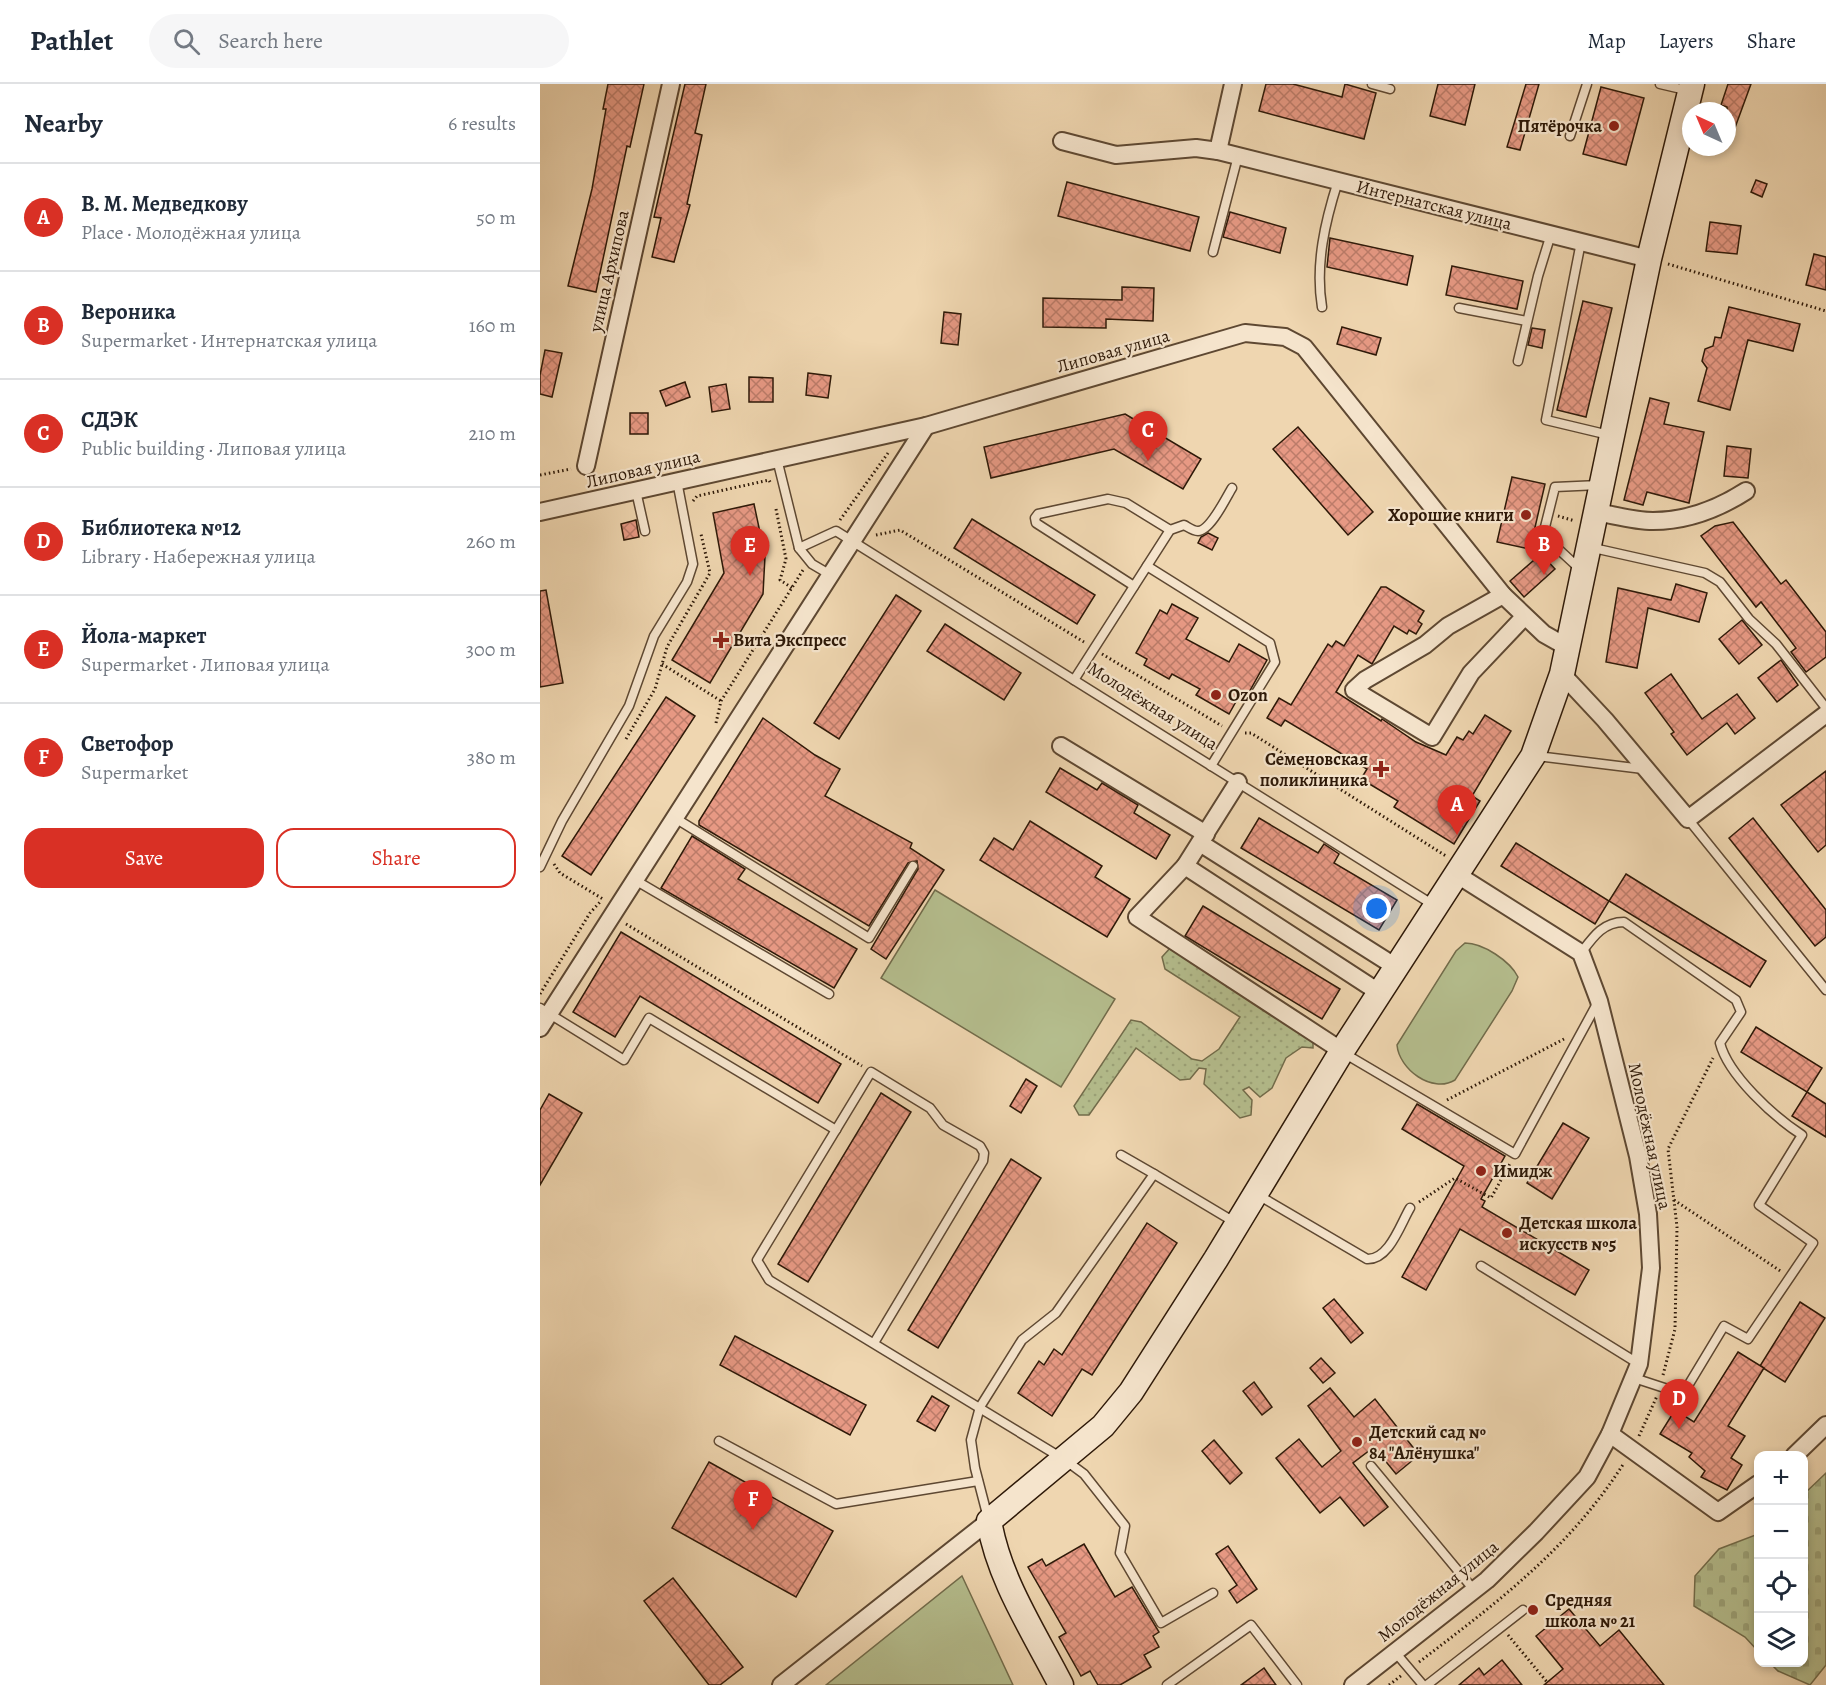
<!DOCTYPE html>
<meta charset="utf-8">
<style>
:root{--surface:#fff;--page:#f6f6f7;--text:#1f2937;--muted:#747a83;--line:#e0e1e3;--accent:#d93025}
body{margin:0;font-family:Alegreya,serif;background:var(--page);color:var(--text)}
.controls{position:absolute;right:18px;bottom:18px;display:grid;overflow:hidden;border-radius:12px;box-shadow:0 3px 9px #0003}
.controls button{width:54px;height:54px;display:grid;place-items:center;padding:0;border:0;border-bottom:2px solid var(--line);background:var(--surface);color:var(--text);font:30px sans-serif}
.compass{position:absolute;left:1142px;top:18px;width:54px;height:54px;border-radius:50%;background:var(--surface);box-shadow:0 3px 9px #0003;rotate:316deg}
.you{position:absolute;left:837px;top:825px;width:21px;height:21px;margin:-15px;border:4px solid #fff;border-radius:50%;background:#1a73e8;box-shadow:0 0 0 9px #1a73e833}
.badge{display:grid;place-items:center;width:39px;height:39px;border-radius:50%;background:var(--accent);color:#fff;font-size:20px;font-weight:700}
.pin{position:absolute;translate:-50% -50px;filter:drop-shadow(0 2px 3px #0008)}
.pin::after{content:'';position:absolute;top:32px;width:21px;height:18px;background:inherit;clip-path:polygon(0 0,100% 0,50% 100%)}
.list{margin:0;padding:0;list-style:none}
h2{display:flex;justify-content:space-between;align-items:center;height:78px;margin:0;padding:0 24px;font-size:26px}
h2 small{font-size:20px;font-weight:400;color:var(--muted)}
.list li{display:grid;grid-template-columns:39px 1fr auto;gap:18px;align-items:center;box-sizing:border-box;height:108px;padding:0 24px;border-top:2px solid var(--line)}
.list b{display:block;font-size:22px;white-space:nowrap}
.list p{margin:0;font-size:20px;white-space:nowrap;color:var(--muted)}
.list em{font-size:20px;font-style:normal;color:var(--muted)}
.actions{display:flex;gap:12px;padding:18px 24px}
.actions a{flex:1;padding:14px 0;border:2px solid var(--accent);border-radius:18px;text-align:center;font-size:21px;color:var(--accent)}
.actions .main{background:var(--accent);color:#fff}
.icon{flex:none;width:33px;height:33px;fill:none;stroke:currentColor;stroke-width:2;stroke-linecap:round;stroke-linejoin:round}
.map{position:relative;flex:none;width:1286px;height:1601px;overflow:hidden}
header{display:flex;align-items:center;gap:36px;box-sizing:border-box;height:84px;padding:0 30px;background:var(--surface);border-bottom:2px solid var(--line)}
header strong{font-size:28px}
nav{display:flex;gap:33px;margin-inline-start:auto;font-size:21px}
.search{width:420px;height:54px;background:var(--page);display:flex;align-items:center;gap:15px;box-sizing:border-box;padding:0 21px;border-radius:33px;color:var(--muted);font-size:22px}
main{display:flex}
aside{flex:1;background:var(--surface)}
.map>svg:first-child{display:block}
.grass{fill:url(#grass-dots);stroke:#726c4b;stroke-width:1.5}
.cemetery{fill:url(#cemetery-stones);stroke:#726c4b;stroke-width:1.5}
.pitch{fill:#b5be8e;stroke:#726c4b;stroke-width:1.5}
.building{fill:url(#building-cross-hatch);stroke:#2e1908;stroke-width:1.5}
.lines{fill:none;stroke-linecap:round;stroke-linejoin:round}
.lane-casing{stroke:#5e4832;stroke-width:11}
.street-casing{stroke:#5e4832;stroke-width:20}
.secondary-casing{stroke:#2e1908;stroke-width:27}
.path{stroke:#2e1908;stroke-width:3;stroke-dasharray:1.5 3;stroke-linecap:butt}
.lane{stroke:#f5e4cc;stroke-width:8}
.street{stroke:#f5e4cc;stroke-width:16}
.secondary{stroke:#f5e4cc;stroke-width:24}
.poi-dot{fill:#8f2418;stroke:#f5e4cc;stroke-width:2}
.labels{text-anchor:middle;stroke-width:4.5;stroke-linejoin:round;paint-order:stroke}
.poi-label{font-size:18px;font-weight:bold;fill:#2e1908;stroke:#f5e4cc;text-anchor:start}
.street-label{font-size:18px;fill:#2e1908;stroke:#f5e4cc}
</style>
<header>
<strong>Pathlet</strong>
<div class="search"><svg class="icon" aria-label="search" viewBox="0 0 24 24"><circle cx="10" cy="10" r="6"/><path d="M15 15l6 6"/></svg>Search here</div>
<nav><a>Map</a><a>Layers</a><a>Share</a></nav>
</header>
<main>
<aside>
<h2>Nearby<small>6 results</small></h2>
<ul class="list">
<li><span class="badge">A</span><div><b>В. М. Медведкову</b><p>Place · Молодёжная улица</p></div><em>50 m</em></li>
<li><span class="badge">B</span><div><b>Вероника</b><p>Supermarket · Интернатская улица</p></div><em>160 m</em></li>
<li><span class="badge">C</span><div><b>СДЭК</b><p>Public building · Липовая улица</p></div><em>210 m</em></li>
<li><span class="badge">D</span><div><b>Библиотека №12</b><p>Library · Набережная улица</p></div><em>260 m</em></li>
<li><span class="badge">E</span><div><b>Йола-маркет</b><p>Supermarket · Липовая улица</p></div><em>300 m</em></li>
<li><span class="badge">F</span><div><b>Светофор</b><p>Supermarket</p></div><em>380 m</em></li>
</ul>
<div class="actions"><a class="main">Save</a><a>Share</a></div>
</aside>
<div class="map">
<svg width="1286" height="1601" viewBox="0 0 1286 1601">
<defs>
<pattern id="grass-dots" width="8" height="8" patternUnits="userSpaceOnUse" patternTransform="scale(1.5)"><rect width="8" height="8" fill="#b5be8e"/><path d="M2 2h.1M6 6h.1" fill="none" stroke="#9ca379" stroke-width="1.8" stroke-linecap="round"/></pattern>
<pattern id="cemetery-stones" width="16" height="16" patternUnits="userSpaceOnUse" patternTransform="scale(1.5)"><rect width="16" height="16" fill="#b5be8e"/><path d="M2 7V4a2 2 0 0 1 4 0v3zM10 15v-3a2 2 0 0 1 4 0v3z" fill="#9ca379"/></pattern>
<pattern id="building-cross-hatch" width="8" height="8" patternUnits="userSpaceOnUse" patternTransform="scale(1.5)"><rect width="8" height="8" fill="#e79984"/><path d="M0 0l8 8M0 8l8-8" fill="none" stroke="#bc7c6a"/></pattern>
</defs>
<rect width="100%" height="100%" fill="#efd6b0"/>
<filter id="stains"><feTurbulence type="fractalNoise" baseFrequency=".00333" numOctaves="4"/><feColorMatrix values="0 0 0 0 .2 0 0 0 0 .09 0 0 0 0 .02 0 0 0 .5 -.17"/></filter>
<radialGradient id="worn" r=".72"><stop offset=".6" stop-color="#630" stop-opacity="0"/><stop offset="1" stop-color="#630" stop-opacity=".3"/></radialGradient>
<polygon class="grass" points="631,863 773,957 773,964 762,963 746,974 732,1004 720,1013 709,1003 703,1006 712,1016 711,1031 700,1034 664,1000 666,985 659,984 650,995 640,996 596,964 549,1031 539,1031 534,1022 591,936 601,938 652,975 662,977 679,965 700,933 625,885 622,873"/>
<g class="cemetery">
<polygon points="1286,1389 1286,1581 1270,1601 1238,1587 1230,1579 1264,1578 1264,1410"/>
<polygon points="1218,1450 1218,1567 1205,1553 1154,1522 1155,1492 1179,1465"/>
</g>
<g class="pitch">
<polygon points="395,806 575,915 521,1003 341,894"/>
<path d="M 925,859 C 943,859 970,877 978,893 L 972,907 L 915,996 C 892,1010 859,985 857,961 L 916,867 Z"/>
<polygon points="422,1492 473,1601 286,1601"/>
</g>
<g class="building">
<polygon points="68,0 104,0 90,63 87,62 56,208 28,202 52,105 66,25 63,25"/>
<polygon points="145,0 166,0 155,49 162,51 147,120 150,121 134,178 112,173 121,134 114,133"/>
<polygon points="726,0 753,0 802,13 805,0 836,9 824,55 719,27"/>
<polygon points="898,0 935,0 925,41 890,32"/>
<polygon points="986,0 999,0 980,66 967,63"/>
<polygon points="1188,0 1211,0 1189,60 1187,23 1181,21"/>
<polygon points="1061,3 1104,14 1086,81 1043,70"/>
<polygon points="1216,96 1227,100 1222,113 1211,108"/>
<polygon points="527,98 659,133 650,167 518,132"/>
<polygon points="690,128 746,144 740,169 683,153"/>
<polygon points="1170,138 1201,142 1197,170 1166,167"/>
<polygon points="790,154 873,172 867,201 787,183"/>
<polygon points="1274,170 1286,173 1286,206 1266,201"/>
<polygon points="912,182 983,197 977,225 906,211"/>
<polygon points="582,203 614,204 613,237 566,235 566,244 503,243 503,214 582,216"/>
<polygon points="1043,217 1072,224 1046,333 1017,326"/>
<polygon points="1189,223 1260,240 1253,267 1208,256 1190,326 1158,317 1167,284 1162,277 1165,265 1173,262 1175,253 1181,254"/>
<polygon points="404,228 421,230 418,261 401,259"/>
<polygon points="802,243 841,254 836,271 797,260"/>
<polygon points="992,244 1005,246 1002,264 988,261"/>
<polygon points="5,266 22,269 12,313 0,310 0,291"/>
<polygon points="268,289 291,292 288,314 266,311"/>
<polygon points="209,293 233,294 233,318 209,318"/>
<polygon points="145,298 150,313 126,322 120,307"/>
<polygon points="186,300 190,325 172,328 169,303"/>
<polygon points="1110,314 1129,319 1124,340 1164,348 1149,419 1107,408 1103,421 1084,416"/>
<rect x="90" y="329" width="18" height="21"/>
<polygon points="585,330 661,375 643,405 574,365 451,394 444,363"/>
<polygon points="758,343 833,428 808,451 733,365"/>
<polygon points="1187,362 1211,365 1208,394 1184,392"/>
<polygon points="972,393 1005,400 990,465 957,458"/>
<polygon points="214,420 225,472 223,510 170,599 132,576 184,489 173,429"/>
<polygon points="432,435 555,511 537,540 414,464"/>
<polygon points="96,436 99,453 84,456 81,440"/>
<polygon points="1193,438 1241,500 1246,496 1286,548 1286,573 1266,588 1251,568 1256,564 1221,518 1216,523 1161,452 1175,442"/>
<polygon points="668,449 678,454 672,466 658,459 661,453"/>
<polygon points="1001,470 1015,485 984,513 970,497"/>
<polygon points="1136,500 1167,509 1159,538 1108,524 1097,584 1066,578 1078,504 1131,516"/>
<polygon points="841,503 846,503 884,527 878,537 882,540 876,550 869,546 867,550 854,542 832,580 818,571 796,608 841,637 842,635 876,658 906,671 917,653 923,656 929,647 933,650 945,631 971,647 932,712 940,717 914,760 854,723 858,717 821,695 827,685 745,636 741,642 727,634 739,614 751,621 788,560 792,563 796,557 804,562"/>
<polygon points="6,506 23,599 0,603 0,507"/>
<polygon points="356,511 381,527 299,655 274,639"/>
<polygon points="632,520 658,534 646,555 689,578 699,560 727,576 708,610 702,607 689,630 656,611 660,605 632,590 629,595 604,581 607,575 596,569 620,526 627,530"/>
<polygon points="1202,536 1222,561 1199,580 1179,555"/>
<polygon points="405,540 481,589 464,616 387,567"/>
<polygon points="1241,576 1258,601 1237,618 1218,594"/>
<polygon points="1131,590 1162,635 1197,610 1215,634 1195,650 1187,639 1147,671 1131,650 1134,648 1105,609"/>
<polygon points="126,613 155,632 51,791 22,772"/>
<polygon points="223,634 275,671 300,685 285,712 372,759 370,764 404,786 346,875 331,865 378,785 377,777 368,779 329,842 159,741 159,737"/>
<polygon points="520,684 557,706 562,699 598,721 594,729 630,751 616,775 506,708"/>
<polygon points="1286,687 1286,761 1278,768 1241,721"/>
<polygon points="719,734 778,769 784,760 799,770 794,779 857,816 839,846 701,764"/>
<polygon points="1213,734 1286,826 1286,853 1275,862 1189,754"/>
<polygon points="490,737 562,782 555,793 590,815 567,853 440,776 454,754 473,766"/>
<polygon points="152,752 205,785 198,795 317,865 294,904 121,804"/>
<polygon points="976,759 1069,817 1055,840 961,782"/>
<polygon points="1086,790 1226,877 1210,903 1069,817"/>
<polygon points="663,822 800,905 782,935 645,852"/>
<polygon points="81,848 301,980 278,1019 100,912 75,953 33,928"/>
<polygon points="1216,943 1282,984 1267,1008 1201,968"/>
<polygon points="486,995 497,1002 481,1029 470,1022"/>
<polygon points="1267,1008 1286,1020 1286,1053 1252,1032"/>
<polygon points="341,1009 371,1028 268,1198 238,1180"/>
<polygon points="9,1010 42,1029 0,1101 0,1026"/>
<polygon points="877,1020 965,1072 941,1115 945,1117 942,1123 1049,1186 1035,1211 920,1145 886,1206 862,1193 924,1082 862,1045"/>
<polygon points="1023,1039 1049,1054 1012,1115 987,1099"/>
<polygon points="471,1075 501,1094 398,1264 368,1246"/>
<polygon points="607,1139 637,1159 552,1291 542,1285 512,1332 478,1309 499,1277 504,1281 514,1265 522,1271"/>
<polygon points="794,1215 823,1249 811,1259 783,1224"/>
<polygon points="1260,1218 1285,1234 1245,1298 1220,1282"/>
<polygon points="195,1252 326,1321 310,1351 180,1281"/>
<polygon points="1198,1268 1224,1284 1188,1342 1205,1352 1191,1374 1202,1381 1187,1406 1161,1393 1165,1387 1149,1373 1152,1369 1120,1350 1135,1326 1154,1338"/>
<polygon points="781,1274 795,1289 783,1299 770,1284"/>
<polygon points="714,1298 732,1323 722,1331 703,1307"/>
<polygon points="790,1304 814,1333 835,1315 879,1371 856,1390 834,1363 813,1379 848,1423 824,1442 800,1413 780,1429 736,1374 759,1355 782,1383 801,1367 768,1322"/>
<polygon points="392,1312 409,1322 395,1347 377,1337"/>
<polygon points="674,1356 702,1389 690,1400 662,1367"/>
<polygon points="169,1378 293,1447 256,1513 132,1444"/>
<polygon points="544,1460 575,1513 592,1503 619,1548 613,1552 619,1563 604,1571 611,1583 580,1601 558,1601 550,1587 541,1592 519,1553 526,1549 488,1483 502,1475 506,1482"/>
<polygon points="688,1462 717,1505 697,1519 689,1507 697,1501 676,1470"/>
<polygon points="133,1494 203,1583 180,1601 169,1601 104,1517"/>
<polygon points="1029,1525 1060,1562 1079,1546 1124,1601 1004,1601 1023,1585 996,1552"/>
<polygon points="962,1576 982,1601 919,1601 939,1584 944,1591"/>
<polygon points="724,1584 736,1601 701,1601"/>
</g>
<g class="lines">
<defs>
<g id="lane">
<polyline points="832,0 850,5"/>
<polyline points="1120,0 1150,7"/>
<polyline points="1030,52 1047,0"/>
<polyline points="1041,158 1006,336 1069,351"/>
<polyline points="673,168 698,72"/>
<path d="M 782,223 C 775,180 785,138 798,97"/>
<polyline points="919,224 987,237"/>
<polyline points="978,277 998,192 1011,150"/>
<polyline points="237,375 259,464 272,480 289,490"/>
<polyline points="96,407 105,447"/>
<polyline points="1049,463 1165,489 1180,498 1209,535 1236,560 1286,624"/>
<polyline points="259,464 296,447 895,822"/>
<polyline points="607,482 730,559 735,578 671,682"/>
<polyline points="1041,486 1003,451 1015,403 1059,401"/>
<polyline points="594,502 496,439 495,434 498,430 568,415 586,419 630,446"/>
<path d="M 534,596 L 630,446 L 644,441 C 648,443 653,447 658,447 C 670,447 686,414 692,404"/>
<polyline points="997,672 1103,685"/>
<polyline points="135,734 329,854 373,782"/>
<polyline points="1148,735 1286,906"/>
<polyline points="0,783 22,737 89,622 114,552 147,498 153,480 137,397"/>
<polyline points="95,796 289,910"/>
<path d="M 1041,869 C 1053,853 1063,838 1084,838 L 1196,916 L 1201,928 L 1180,959 C 1188,991 1234,1033 1262,1051 L 1219,1121 L 1273,1159 L 1208,1255 L 1184,1242 L 1143,1310 L 1094,1294"/>
<polyline points="0,924 84,976 109,934 296,1046"/>
<polyline points="802,968 975,1070 1058,918"/>
<polyline points="581,1071 614,1090"/>
<path d="M 718,1111 L 827,1175 C 849,1176 860,1141 870,1124"/>
<polyline points="941,1182 1099,1280"/>
<polyline points="334,1259 443,1077 444,1069 440,1062 403,1041 390,1024 331,988 217,1176 229,1196 525,1376 544,1390 585,1442 580,1469 621,1539 673,1509"/>
<polyline points="179,1357 296,1420 438,1397"/>
<polyline points="831,1382 934,1506"/>
<polyline points="448,1434 435,1384 431,1356 440,1323 482,1256 516,1229 614,1090 696,1139"/>
<polyline points="855,1568 883,1601"/>
<polyline points="627,1601 711,1541 757,1601"/>
<polyline points="887,1601 983,1526"/>
</g>
<g id="street">
<polyline points="522,57 576,71 656,64 678,67 1109,175"/>
<polyline points="678,67 693,0"/>
<polyline points="46,382 131,0"/>
<polyline points="0,428 386,342 705,249 745,253 764,263 963,511 1004,550 1027,563"/>
<path d="M 1056,428 C 1074,431 1094,437 1113,437 C 1146,437 1178,425 1206,407"/>
<polyline points="963,511 908,542 885,561 825,596 814,606 892,653 931,589 984,533"/>
<polyline points="1022,590 1065,636 1148,735 1286,630"/>
<polyline points="521,662 666,750"/>
<polyline points="660,759 856,883"/>
<polyline points="645,782 698,698"/>
<polyline points="0,944 386,342"/>
<polyline points="802,967 597,833 645,782 840,909"/>
<polyline points="1070,1350 1178,1428 1218,1400"/>
<polyline points="1254,1372 1286,1341"/>
<polyline points="241,1601 449,1437"/>
<polyline points="813,1601 947,1496 996,1448 1047,1393 1070,1350 1099,1280 1111,1184 1108,1130 1098,1072 1059,917 1041,869 916,790"/>
</g>
<path id="secondary" d="M 521,1601 C 494,1548 459,1496 449,1437 L 563,1342 L 591,1308 L 676,1175 L 802,967 L 993,672 L 1022,590 L 1109,175 L 1152,0"/>
</defs>
<use href="#lane" class="lane-casing"/>
<use href="#street" class="street-casing"/>
<use href="#secondary" class="secondary-casing"/>
<g class="path">
<polyline points="1128,180 1286,227"/>
<polyline points="0,391 31,385"/>
<polyline points="153,417 157,412 229,396 230,398"/>
<polyline points="236,425 246,475 240,496 252,504"/>
<polyline points="1018,432 1035,437"/>
<polyline points="300,436 348,369"/>
<polyline points="336,451 360,446 544,558"/>
<polyline points="562,570 682,642"/>
<polyline points="122,580 181,617"/>
<polyline points="176,639 181,617 263,486"/>
<polyline points="705,649 711,649 906,772"/>
<polyline points="86,655 115,605 127,563 170,489 161,450"/>
<polyline points="14,780 20,789 63,815"/>
<polyline points="86,840 322,982"/>
<polyline points="0,910 50,829 60,818"/>
<polyline points="907,1016 1024,955"/>
<polyline points="1134,1116 1242,1188"/>
<polyline points="879,1118 915,1094 951,1114 971,1078"/>
<polyline points="1123,1291 1135,1245 1137,1143 1128,1065 1173,974"/>
<polyline points="1099,1352 1117,1312"/>
<polyline points="968,1551 1007,1598"/>
<path d="M 879,1578 C 958,1518 1030,1464 1084,1379"/>
<polyline points="849,1601 862,1591"/>
</g>
<use href="#lane" class="lane"/>
<use href="#street" class="street"/>
<use href="#secondary" class="secondary"/>
</g>
<g class="poi-dot">
<circle cx="1074" cy="42" r="6"/>
<circle cx="986" cy="431" r="6"/>
<path d="M178 547h6v6h6v6h-6v6h-6v-6h-6v-6h6z"/>
<circle cx="676" cy="611" r="6"/>
<path d="M838 676h6v6h6v6h-6v6h-6v-6h-6v-6h6z"/>
<circle cx="941" cy="1087" r="6"/>
<circle cx="967" cy="1149" r="6"/>
<circle cx="817" cy="1358" r="6"/>
<circle cx="993" cy="1526" r="6"/>
</g>
<g class="labels">
<g class="poi-label">
<text x="1062" y="48" text-anchor="end">Пятёрочка</text>
<text x="974" y="437" text-anchor="end">Хорошие книги</text>
<text x="193" y="562">Вита Экспресс</text>
<text x="688" y="617">Ozon</text>
<text x="828" y="681" text-anchor="end">Семеновская<tspan x="828" dy="21">поликлиника</tspan></text>
<text x="953" y="1093">Имидж</text>
<text x="979" y="1145">Детская школа<tspan x="979" dy="21">искусств №5</tspan></text>
<text x="829" y="1354">Детский сад №<tspan x="829" dy="21">84 "Алёнушка"</tspan></text>
<text x="1005" y="1522">Средняя<tspan x="1005" dy="21">школа № 21</tspan></text>
</g>
<g class="street-label">
<text transform="translate(894 121) rotate(14)" y="6">Интернатская улица</text>
<text transform="translate(69 187) rotate(-77)" y="6">улица Архипова</text>
<text transform="translate(573 267) rotate(-16)" y="6">Липовая улица</text>
<text transform="translate(103 385) rotate(-13)" y="6">Липовая улица</text>
<text transform="translate(613 622) rotate(32)" y="6">Молодёжная улица</text>
<text transform="translate(1110 1052) rotate(78)" y="6">Молодёжная улица</text>
<text transform="translate(898 1507) rotate(-39)" y="6">Молодёжная улица</text>
</g>
</g>
<rect width="100%" height="100%" filter="url(#stains)"/>
<rect width="100%" height="100%" fill="url(#worn)"/>
</svg>
<div class="controls">
<button>+</button>
<button>−</button>
<button><svg class="icon" aria-label="locate" viewBox="0 0 24 24"><circle cx="12" cy="12" r="6"/><path d="M12 2v4M12 18v4M2 12h4M18 12h4"/></svg></button>
<button><svg class="icon" aria-label="layers" viewBox="0 0 24 24"><path d="M12 4l9 5-9 5-9-5zM3 14l9 5 9-5"/></svg></button>
</div>
<svg class="compass" viewBox="-18 -18 36 36"><path d="M0-13l5 13h-10z" fill="#e53935"/><path d="M0 13l5-13h-10z" fill="#747a83"/></svg>
<div class="you"></div>
<div class="pin badge" style="left:917px;top:751px">A</div>
<div class="pin badge" style="left:1004px;top:491px">B</div>
<div class="pin badge" style="left:608px;top:377px">C</div>
<div class="pin badge" style="left:1139px;top:1345px">D</div>
<div class="pin badge" style="left:210px;top:492px">E</div>
<div class="pin badge" style="left:213px;top:1446px">F</div>
</div>
</main>
